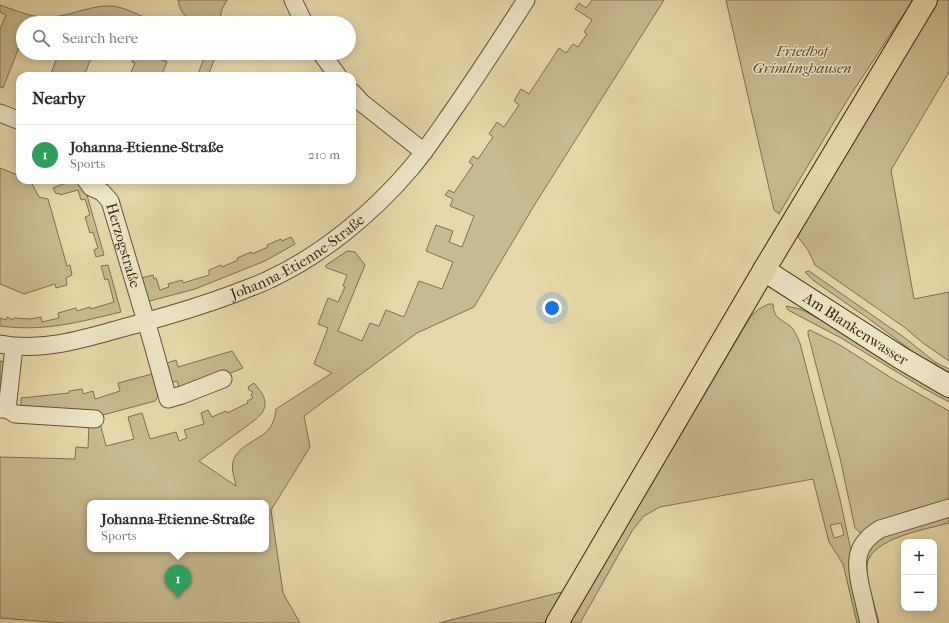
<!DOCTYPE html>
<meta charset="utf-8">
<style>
:root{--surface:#fff;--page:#f2f2f3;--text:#2b2b33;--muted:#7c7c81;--line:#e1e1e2;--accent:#d93025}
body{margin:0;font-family:"IM FELL French Canon",serif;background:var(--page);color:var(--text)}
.controls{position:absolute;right:12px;bottom:12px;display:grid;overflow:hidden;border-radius:8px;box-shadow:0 2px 10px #0003}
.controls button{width:36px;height:36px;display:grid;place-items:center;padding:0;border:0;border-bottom:1px solid var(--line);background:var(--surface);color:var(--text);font:20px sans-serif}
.you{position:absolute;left:552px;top:308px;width:14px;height:14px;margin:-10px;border:3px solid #fff;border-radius:50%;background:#1a73e8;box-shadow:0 0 0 6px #1a73e833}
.badge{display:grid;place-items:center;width:26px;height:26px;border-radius:50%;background:var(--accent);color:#fff;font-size:13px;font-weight:700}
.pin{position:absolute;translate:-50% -33px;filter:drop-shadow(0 1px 2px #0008)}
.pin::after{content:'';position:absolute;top:21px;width:14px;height:12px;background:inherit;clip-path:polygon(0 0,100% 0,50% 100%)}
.popup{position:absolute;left:87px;top:500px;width:182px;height:52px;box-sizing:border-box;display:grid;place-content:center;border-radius:8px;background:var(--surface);filter:drop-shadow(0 1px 3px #0005);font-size:13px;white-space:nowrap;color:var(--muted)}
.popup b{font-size:15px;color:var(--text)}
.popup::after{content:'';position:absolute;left:50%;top:100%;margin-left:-8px;border:8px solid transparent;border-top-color:var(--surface)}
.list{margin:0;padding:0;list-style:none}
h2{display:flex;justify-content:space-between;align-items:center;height:52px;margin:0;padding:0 16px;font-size:17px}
h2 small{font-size:13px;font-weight:400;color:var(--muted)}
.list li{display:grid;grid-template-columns:26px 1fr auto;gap:12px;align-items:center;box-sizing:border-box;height:60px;padding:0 16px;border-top:1px solid var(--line)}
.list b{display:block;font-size:15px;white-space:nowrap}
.list p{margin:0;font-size:13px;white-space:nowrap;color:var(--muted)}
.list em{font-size:13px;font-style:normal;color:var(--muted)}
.icon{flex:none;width:22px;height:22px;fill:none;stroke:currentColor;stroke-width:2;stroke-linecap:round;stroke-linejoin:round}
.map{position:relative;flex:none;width:949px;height:623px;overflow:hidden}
.search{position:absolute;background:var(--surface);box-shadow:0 2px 10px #0003;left:16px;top:16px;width:340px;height:44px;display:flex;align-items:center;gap:10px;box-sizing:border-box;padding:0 14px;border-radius:22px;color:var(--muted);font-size:15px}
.panel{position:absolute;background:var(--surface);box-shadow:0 2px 10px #0003;left:16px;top:72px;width:340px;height:112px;border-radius:12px}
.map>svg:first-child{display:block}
.green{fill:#c8ba90;stroke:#7e7052;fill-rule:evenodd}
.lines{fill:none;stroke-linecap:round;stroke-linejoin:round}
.street-casing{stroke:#615239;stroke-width:19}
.secondary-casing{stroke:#352613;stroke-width:24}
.primary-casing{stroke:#352613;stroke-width:24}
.street{stroke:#efe6c8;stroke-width:17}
.secondary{stroke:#efe6c8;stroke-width:22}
.primary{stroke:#e6d8aa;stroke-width:22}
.labels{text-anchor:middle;stroke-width:3;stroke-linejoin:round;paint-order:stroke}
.park-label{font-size:15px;font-style:italic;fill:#5a4b32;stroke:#efe6c8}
.street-label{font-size:15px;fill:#352613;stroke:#efe6c8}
</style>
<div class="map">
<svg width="949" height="623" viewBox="0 0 949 623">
<rect width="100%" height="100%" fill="#e6d8aa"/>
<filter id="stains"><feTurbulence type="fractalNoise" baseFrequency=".005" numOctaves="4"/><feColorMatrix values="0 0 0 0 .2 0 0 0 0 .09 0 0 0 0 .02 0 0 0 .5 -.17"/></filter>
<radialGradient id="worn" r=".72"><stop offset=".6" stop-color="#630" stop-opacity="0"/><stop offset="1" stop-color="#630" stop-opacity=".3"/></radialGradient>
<g class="green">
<path d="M 178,0 L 227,0 L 222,9 L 220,18 L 235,23 C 212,23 183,30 178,0 Z"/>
<path d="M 592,0 L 664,0 L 535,204 L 474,307 L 417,333 L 304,416 L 310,447 L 271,510 L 283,593 L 300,623 L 63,623 L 0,618 L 0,457 L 75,459 L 76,447 L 88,448 L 89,423 L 100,423 L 106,446 L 134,439 L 128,417 L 142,413 L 150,439 L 176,432 L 179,441 L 187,438 L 184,430 L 204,424 L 201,413 L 208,410 L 212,417 L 226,411 L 227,413 L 248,403 L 247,401 L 253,398 L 251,395 L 253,392 L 249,390 L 248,387 L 254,383 C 266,397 271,407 255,420 L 199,461 L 236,486 C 235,479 231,470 233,462 C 237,445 259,441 269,429 C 274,423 275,416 276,409 L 332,373 L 314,364 L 328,328 L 318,324 L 328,298 L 338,302 L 345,287 L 343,286 L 347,275 L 327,268 L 325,266 L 347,251 L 355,252 L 365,265 L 338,331 L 362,341 L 370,323 L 379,326 L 386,310 L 404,317 L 419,281 L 442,289 L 453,262 L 426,251 L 436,225 L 453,231 L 449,242 L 462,247 L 474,216 L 450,206 L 453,199 L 445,195 L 449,190 L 454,193 L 473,165 L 469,162 L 473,156 L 478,159 L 493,137 L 489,134 L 497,122 L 504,127 L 519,105 L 514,101 L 521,89 L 529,94 L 559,48 L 566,53 L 573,44 L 578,47 L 587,34 L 584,32 L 592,20 L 575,9 L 579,3 L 586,8 ZM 90,503 L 266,503 L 266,549 L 90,549 Z"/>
<polygon points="726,0 913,0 846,102 779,214 774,210"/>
<polygon points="937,0 949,0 949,72 891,170 914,299 949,292 949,361 923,343 904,327 815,265 808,250 798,237 804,223"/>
<path d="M 0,5 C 18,11 34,19 53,17 C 72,15 92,5 111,6 C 123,6 145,18 157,23 L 23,23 L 23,37 L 3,88 L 0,87 L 0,29 L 6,15 L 0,12 Z"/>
<polygon points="59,53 93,53 84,76 50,76"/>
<polygon points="138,53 145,53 167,62 161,76 132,76 130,75 135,63 132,62 134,57 136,58"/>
<polygon points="198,53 206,53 205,56 214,60 208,76 197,76 205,56"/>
<polygon points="0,168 20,176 20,180 30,180 39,197 48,199 67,266 70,265 72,275 66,278 67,285 56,288 55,284 24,294 0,284"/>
<polygon points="73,180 79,180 85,188 104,255 96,257 94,250 98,248 93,232 90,233 85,217 90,215 85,199 81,200 78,190 60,195 59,193 56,194 53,188"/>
<polygon points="291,237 295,244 265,261 195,289 146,302 138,279 153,275 154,279 156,278 160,290 169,287 168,284 182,280 183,283 209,275 209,270 221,265 222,267 238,260 237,258 251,252 252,254 268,247 267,245 281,239 282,241"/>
<path d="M 108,265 L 121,312 C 79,322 44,332 0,326 L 0,318 L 6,320 L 7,317 L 13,320 L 14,318 L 31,319 L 41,317 L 42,322 L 59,318 L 58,313 L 76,308 L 77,311 L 90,307 L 91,309 L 114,302 L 108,279 L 105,280 L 101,266 Z"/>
<polygon points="809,271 905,338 935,362 949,369 949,377 921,360 908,348 869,319 814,281 805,272"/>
<path d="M 769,304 L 773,304 C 774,319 780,318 790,326 C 795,330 797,337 800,343 L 840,499 L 851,551 L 863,623 L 857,623 L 843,564 L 829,542 L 813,479 L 660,507 L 644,516 L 632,531 L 580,623 L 569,623 L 746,324 C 753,313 757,309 769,304 ZM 841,523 L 844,535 L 834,538 L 830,525 Z"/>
<polygon points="786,306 800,309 839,329 949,395 949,402 923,388 841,338 788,310"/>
<polygon points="810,330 840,345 893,379 949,411 949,503 862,534 855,528 840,458 808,334 808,331"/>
<polygon points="232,351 243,368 181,393 177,381 169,383 164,364 176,360 178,367"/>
<polygon points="0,361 5,362 3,392 0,394"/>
<polygon points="156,373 161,391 155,401 99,416 26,412 21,406 21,398 69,393 69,391 82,389 83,394 93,391 95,399 120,391 118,383"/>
<path d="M 949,513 L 949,523 C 928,529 870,538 867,565 C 866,582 875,606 879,623 L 875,623 L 865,583 L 864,558 L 872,544 L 881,535 Z"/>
<polygon points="562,592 544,623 439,623"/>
</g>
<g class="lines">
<defs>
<g id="street">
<polyline points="293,0 304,23"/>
<polyline points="321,53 338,76"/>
<polyline points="352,92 362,103 424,152"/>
<polyline points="0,113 20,121"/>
<path id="s1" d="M 86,180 L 91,187 L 102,192 L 110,201 L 151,338 L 168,399 L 182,395 L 223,379"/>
<path id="s2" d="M 0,344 C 46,353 93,336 137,324 C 171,315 204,305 236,293 C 247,288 259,285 270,279 C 322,255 374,212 411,168 C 427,149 440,129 454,109 C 479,73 503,36 526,0"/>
<polyline points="0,409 7,409 14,347"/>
<polyline points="7,409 15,414 95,419"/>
<path d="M 869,623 C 866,612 864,600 861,589 C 855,562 854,545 880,529 L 949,508"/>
</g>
<g id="secondary">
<path id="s3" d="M 764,270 L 901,358 L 949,386"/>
</g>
<polyline id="primary" points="557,623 764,270 926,0"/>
</defs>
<use href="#street" class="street-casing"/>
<use href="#secondary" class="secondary-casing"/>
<use href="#primary" class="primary-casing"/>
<use href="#street" class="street"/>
<use href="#secondary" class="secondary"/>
<use href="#primary" class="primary"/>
</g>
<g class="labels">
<g class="park-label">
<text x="802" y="56">Friedhof<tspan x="802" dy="17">Grimlinghausen</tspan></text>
</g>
<g class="street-label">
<text dy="5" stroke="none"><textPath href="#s1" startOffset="79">Herzogstraße</textPath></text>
<text dy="5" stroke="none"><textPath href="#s2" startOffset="315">Johanna-Etienne-Straße</textPath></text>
<text dy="5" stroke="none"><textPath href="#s3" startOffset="109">Am Blankenwasser</textPath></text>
</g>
</g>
<rect width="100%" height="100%" filter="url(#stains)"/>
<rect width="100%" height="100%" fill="url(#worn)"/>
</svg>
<div class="controls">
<button>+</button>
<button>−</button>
</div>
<div class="you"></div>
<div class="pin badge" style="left:178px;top:598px;background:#2e9e5b">1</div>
<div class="popup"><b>Johanna-Etienne-Straße</b>Sports</div>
<div class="search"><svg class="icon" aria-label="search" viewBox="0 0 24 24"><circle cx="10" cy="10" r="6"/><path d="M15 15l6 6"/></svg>Search here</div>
<section class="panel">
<h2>Nearby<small></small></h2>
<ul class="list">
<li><span class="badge" style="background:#2e9e5b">1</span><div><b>Johanna-Etienne-Straße</b><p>Sports</p></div><em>210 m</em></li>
</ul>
</section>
</div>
